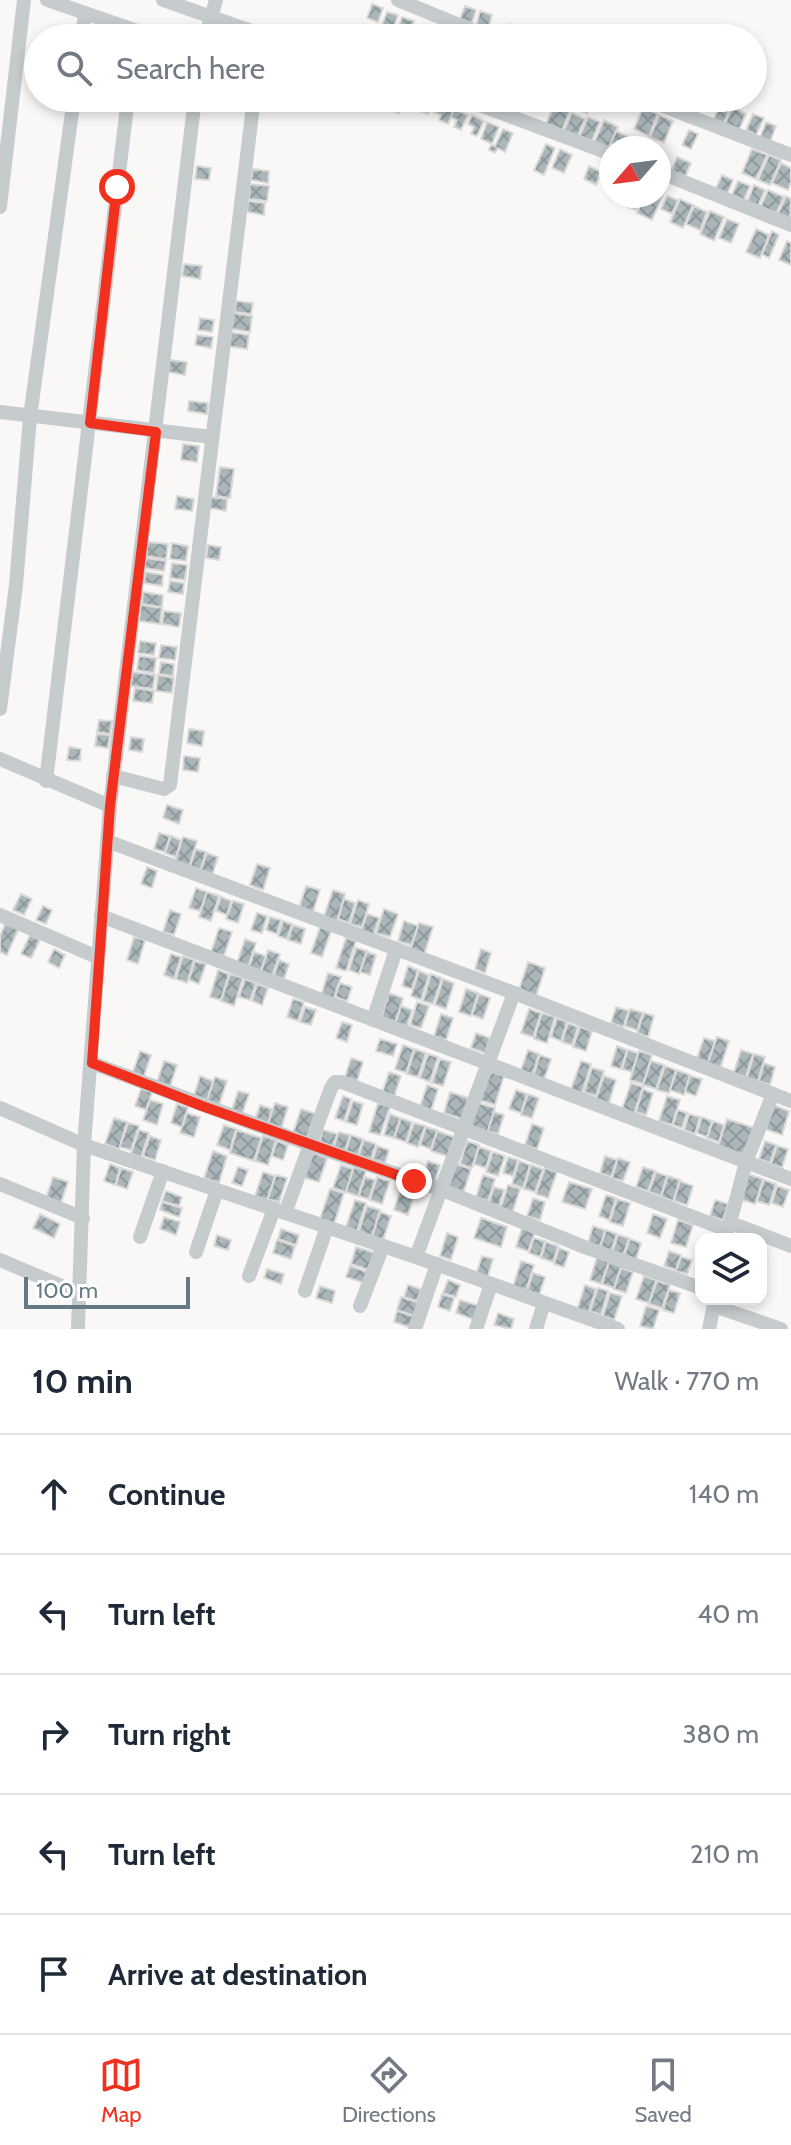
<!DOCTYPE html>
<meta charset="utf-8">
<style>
:root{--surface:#fff;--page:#f2f2f3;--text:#1f2937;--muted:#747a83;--line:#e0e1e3;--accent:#f1311e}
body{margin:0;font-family:Cabin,sans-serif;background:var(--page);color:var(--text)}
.controls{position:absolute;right:24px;bottom:24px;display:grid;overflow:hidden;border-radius:16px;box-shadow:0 4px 12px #0003}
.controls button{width:72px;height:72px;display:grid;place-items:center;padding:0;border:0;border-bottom:2px solid var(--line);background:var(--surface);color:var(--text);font:40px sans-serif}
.compass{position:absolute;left:599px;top:136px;width:72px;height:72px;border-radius:50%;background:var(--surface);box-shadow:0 4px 12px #0003;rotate:242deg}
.scale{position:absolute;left:24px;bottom:20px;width:166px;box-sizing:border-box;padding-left:8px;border:4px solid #617a83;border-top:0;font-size:22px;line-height:28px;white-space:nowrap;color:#617a83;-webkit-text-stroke:6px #fff;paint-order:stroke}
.stop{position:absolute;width:24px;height:24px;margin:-18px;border:6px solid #f1311e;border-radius:50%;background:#fff}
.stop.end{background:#f1311e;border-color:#fff;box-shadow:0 2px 8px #0008}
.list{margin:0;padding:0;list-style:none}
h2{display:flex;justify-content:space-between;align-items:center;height:104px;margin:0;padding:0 32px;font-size:34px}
h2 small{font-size:26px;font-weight:400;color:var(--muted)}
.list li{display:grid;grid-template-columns:52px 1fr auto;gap:24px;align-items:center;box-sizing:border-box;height:120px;padding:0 32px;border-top:2px solid var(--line)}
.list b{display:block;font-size:30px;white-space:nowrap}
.list em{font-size:26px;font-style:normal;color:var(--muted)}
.icon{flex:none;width:44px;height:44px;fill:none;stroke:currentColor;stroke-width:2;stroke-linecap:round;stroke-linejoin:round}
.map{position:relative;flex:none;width:791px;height:1329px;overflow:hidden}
.search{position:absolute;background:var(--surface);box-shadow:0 4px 12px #0003;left:24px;right:24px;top:24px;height:88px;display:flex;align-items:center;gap:20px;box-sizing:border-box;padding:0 28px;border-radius:44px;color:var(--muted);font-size:30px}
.sheet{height:704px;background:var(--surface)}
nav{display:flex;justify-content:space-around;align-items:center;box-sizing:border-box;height:112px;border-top:2px solid var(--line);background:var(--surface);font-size:22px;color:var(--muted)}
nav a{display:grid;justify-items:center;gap:4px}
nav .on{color:var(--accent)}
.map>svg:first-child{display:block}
.building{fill:url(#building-cross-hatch);stroke:#dbdad8;stroke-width:2}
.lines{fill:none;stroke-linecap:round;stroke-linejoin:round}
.minor{stroke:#c6cbce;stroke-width:14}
.route{stroke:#f1311e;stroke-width:10}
</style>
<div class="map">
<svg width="791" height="1329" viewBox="0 0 791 1329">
<defs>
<pattern id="building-cross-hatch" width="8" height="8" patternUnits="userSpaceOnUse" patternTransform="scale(2)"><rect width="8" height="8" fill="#aab6ba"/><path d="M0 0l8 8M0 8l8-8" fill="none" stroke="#8e999d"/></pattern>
</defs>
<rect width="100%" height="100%" fill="#f9f8f6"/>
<g class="building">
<polygon points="372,4 383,8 378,22 367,18"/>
<polygon points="465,6 476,10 472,23 460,19"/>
<polygon points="480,11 492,15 488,29 476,26"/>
<polygon points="387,12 398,15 393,29 382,25"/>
<polygon points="402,17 414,21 409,35 397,31"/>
<polygon points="509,24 522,29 519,38 505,37"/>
<polygon points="382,98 414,98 410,108 402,105 399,113 379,105"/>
<polygon points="419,98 432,101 428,114 415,109"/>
<polygon points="579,98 594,98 587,113 574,108"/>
<polygon points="439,101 455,107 448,124 439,120 441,115 434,112"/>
<polygon points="721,102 731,106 724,123 714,119"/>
<polygon points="555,103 570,110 561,133 545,126"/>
<polygon points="643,107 658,114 649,136 634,129"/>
<polygon points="732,107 746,114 739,130 725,124"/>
<polygon points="454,109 468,115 461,130 454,127 457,120 451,117"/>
<polygon points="572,113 585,119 576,140 562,134"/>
<polygon points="753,114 764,118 756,135 746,130"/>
<polygon points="472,115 484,121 477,136 471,134 474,127 468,124"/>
<polygon points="659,115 673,121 664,143 650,137"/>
<polygon points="588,117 600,122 590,146 578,140"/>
<polygon points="604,120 618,127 607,151 593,145"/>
<polygon points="487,122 499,127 492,144 481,139"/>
<polygon points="766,122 776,126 770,142 760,138"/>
<polygon points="503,129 513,133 505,152 498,148 495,153 489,150 491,145 495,146"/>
<polygon points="689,130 698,134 691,149 682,145"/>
<polygon points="616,131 627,136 622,148 608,150"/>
<polygon points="546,144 555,148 544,175 534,170"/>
<polygon points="560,149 572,155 564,173 552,168"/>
<polygon points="752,149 767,155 756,179 742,173"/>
<polygon points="769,155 781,160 770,185 758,180"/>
<polygon points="677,157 691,163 684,180 670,174"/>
<polygon points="781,163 791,168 791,182 788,190 772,183"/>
<polygon points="197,166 211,168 209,180 195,179"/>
<polygon points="589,166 601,172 596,185 584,179"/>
<polygon points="253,169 269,171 268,183 251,180"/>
<polygon points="722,175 733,180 727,195 715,190"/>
<polygon points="738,181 750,186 744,200 732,195"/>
<polygon points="250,184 269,186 267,201 249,199"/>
<polygon points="659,185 666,188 652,220 637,213 644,196 659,196"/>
<polygon points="754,185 765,190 758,206 747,202"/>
<polygon points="768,190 784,197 776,214 760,208"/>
<polygon points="628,196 643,196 636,210 624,205"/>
<polygon points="667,196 678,200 672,214 661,209"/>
<polygon points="786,196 791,199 790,219 778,214"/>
<polygon points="680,199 693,205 683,228 670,222"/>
<polygon points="248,201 265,203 264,215 247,212"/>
<polygon points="694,206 707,212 700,230 686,224"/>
<polygon points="710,211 724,217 714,241 700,234"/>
<polygon points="727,219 739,224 731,243 719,238"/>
<polygon points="756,229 769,235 760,258 746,252"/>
<polygon points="772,231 779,235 769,258 762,254"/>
<polygon points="787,241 791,243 791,265 779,260"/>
<polygon points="184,264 202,266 200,279 182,276"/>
<polygon points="236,301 253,303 251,314 235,312"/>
<polygon points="234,313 252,316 250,332 232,329"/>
<polygon points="200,318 214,320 212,332 198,330"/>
<polygon points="229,332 249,335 247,349 227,346"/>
<polygon points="197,335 213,337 211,348 195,345"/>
<polygon points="170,360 187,362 185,375 168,372"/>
<polygon points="189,401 208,403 207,414 188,411"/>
<polygon points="183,444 199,446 197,462 181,460"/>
<polygon points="220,467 234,469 230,498 216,496"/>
<polygon points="177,496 194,499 192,511 175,509"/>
<polygon points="211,497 227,499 226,511 209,508"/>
<polygon points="148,542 168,544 166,559 146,556"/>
<polygon points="172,543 188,546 186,561 170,559"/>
<polygon points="208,545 221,547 219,560 206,558"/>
<polygon points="146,558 166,561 164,571 144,568"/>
<polygon points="172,563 187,565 185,580 170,578"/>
<polygon points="146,572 163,575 162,586 144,583"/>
<polygon points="170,581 184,583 183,594 168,592"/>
<polygon points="143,592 163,595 162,607 142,604"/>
<polygon points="141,605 162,608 160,624 139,621"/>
<polygon points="164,611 181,613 179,627 162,624"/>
<polygon points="140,641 156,643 154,655 138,653"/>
<polygon points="161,645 177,647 175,660 159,658"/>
<polygon points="139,656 156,658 154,673 137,670"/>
<polygon points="161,662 174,664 173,676 159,674"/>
<polygon points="133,672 155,675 153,689 131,686"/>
<polygon points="158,675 174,678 172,693 156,691"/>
<polygon points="135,688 154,691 152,703 133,701"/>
<polygon points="99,720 112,721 110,734 97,732"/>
<polygon points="189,729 204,731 202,746 187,743"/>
<polygon points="97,734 110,735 108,748 95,746"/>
<polygon points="131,737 144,739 142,752 129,750"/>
<polygon points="69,747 81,749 80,761 67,760"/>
<polygon points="184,756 200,758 198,772 183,770"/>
<polygon points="167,805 183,810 179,824 163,818"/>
<polygon points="159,833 170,836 165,852 154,849"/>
<polygon points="171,836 181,840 176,857 165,853"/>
<polygon points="183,837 197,841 189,867 175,862"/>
<polygon points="196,849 206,852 200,872 189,869"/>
<polygon points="207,853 218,857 212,876 200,872"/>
<polygon points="257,864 270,868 263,890 250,885"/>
<polygon points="147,867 157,871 152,888 141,884"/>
<polygon points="306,886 320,890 312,915 298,911"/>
<polygon points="196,888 207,892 200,911 189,908"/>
<polygon points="333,890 345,894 336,924 323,919"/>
<polygon points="207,892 219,896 211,921 199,917"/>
<polygon points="21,894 32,899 24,915 13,910"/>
<polygon points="221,897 231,901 227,915 216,911"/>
<polygon points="344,899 355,903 349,923 338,919"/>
<polygon points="358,900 369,904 362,927 350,924"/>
<polygon points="233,901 244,904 238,923 226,919"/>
<polygon points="43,906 52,910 46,924 36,920"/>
<polygon points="384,909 398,914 390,937 376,933"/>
<polygon points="170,910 181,914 174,935 163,932"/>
<polygon points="257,913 267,916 262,933 251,930"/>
<polygon points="367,914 379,918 373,936 361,932"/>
<polygon points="270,917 281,920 277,934 266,930"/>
<polygon points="283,921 292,924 287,939 278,936"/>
<polygon points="404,921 418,926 411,945 398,941"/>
<polygon points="6,922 19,928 7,955 0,952 0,936"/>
<polygon points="419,923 433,927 424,955 410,951"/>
<polygon points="293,925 305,929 301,944 288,940"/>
<polygon points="320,927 331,931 322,957 311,953"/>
<polygon points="219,928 232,932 224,956 211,952"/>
<polygon points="30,935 40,940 31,958 21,954"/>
<polygon points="134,937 145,940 138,964 127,960"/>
<polygon points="346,938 356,941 346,971 336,968"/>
<polygon points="245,939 256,943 248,967 237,963"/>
<polygon points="356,948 367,951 359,974 349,970"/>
<polygon points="54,949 65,955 59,968 48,962"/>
<polygon points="481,949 491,953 485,973 475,969"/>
<polygon points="268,950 280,954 272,976 261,972"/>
<polygon points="254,952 266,956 260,972 249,968"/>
<polygon points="367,952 376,955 370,975 360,972"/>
<polygon points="171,954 181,957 174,979 164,975"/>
<polygon points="183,956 194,960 187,983 176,979"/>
<polygon points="279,960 289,964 284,979 274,976"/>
<polygon points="195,961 206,964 199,984 189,980"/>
<polygon points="528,962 545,968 535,999 518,993"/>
<polygon points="408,966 418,970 412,989 402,986"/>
<polygon points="218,970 229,974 221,1000 210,997"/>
<polygon points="419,971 429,975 421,1000 411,996"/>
<polygon points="328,973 341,977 333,1000 321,996"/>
<polygon points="230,974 243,978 234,1006 221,1001"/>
<polygon points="431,974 442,978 433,1004 423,1001"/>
<polygon points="245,979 256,983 250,1000 239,997"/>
<polygon points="443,979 454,983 446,1009 435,1005"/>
<polygon points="340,983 352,987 347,1001 335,997"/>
<polygon points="257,984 268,988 262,1005 252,1001"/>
<polygon points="466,989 478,993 471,1016 459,1012"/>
<polygon points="389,993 403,998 395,1023 381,1019"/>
<polygon points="479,994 490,998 483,1019 472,1015"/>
<polygon points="293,999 304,1002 298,1021 287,1017"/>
<polygon points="417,1002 429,1006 421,1028 410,1025"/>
<polygon points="401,1006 412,1010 406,1029 395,1025"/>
<polygon points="305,1007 316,1010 311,1025 300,1022"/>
<polygon points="616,1007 629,1011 623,1027 611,1023"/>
<polygon points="529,1009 541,1013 533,1037 521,1033"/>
<polygon points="630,1009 643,1013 637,1030 625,1026"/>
<polygon points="542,1013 555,1017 547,1043 534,1039"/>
<polygon points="644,1013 654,1016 648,1037 637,1033"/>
<polygon points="441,1014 453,1018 446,1040 434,1036"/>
<polygon points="557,1018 567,1022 561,1041 551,1037"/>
<polygon points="342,1022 352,1025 347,1042 336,1038"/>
<polygon points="568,1023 578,1027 572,1045 562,1042"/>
<polygon points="580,1027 592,1031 586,1051 573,1047"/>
<polygon points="476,1033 490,1038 485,1053 471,1048"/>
<polygon points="717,1037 729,1041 720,1069 707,1065"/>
<polygon points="704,1038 715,1041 707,1065 696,1061"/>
<polygon points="380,1039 397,1044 393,1056 376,1051"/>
<polygon points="403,1045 414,1049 406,1073 395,1069"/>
<polygon points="617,1046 627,1050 621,1069 611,1066"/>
<polygon points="415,1049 426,1053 418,1077 407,1074"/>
<polygon points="528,1050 539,1054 532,1076 520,1073"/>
<polygon points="628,1050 638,1053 632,1072 622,1069"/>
<polygon points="741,1050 753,1054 745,1079 733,1075"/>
<polygon points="140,1051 151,1055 143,1079 132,1075"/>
<polygon points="639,1051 652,1055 643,1084 630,1080"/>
<polygon points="428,1054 438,1057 430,1082 420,1078"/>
<polygon points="754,1054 765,1057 758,1081 747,1078"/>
<polygon points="540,1055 551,1059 544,1080 533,1077"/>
<polygon points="351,1058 363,1062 357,1081 345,1077"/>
<polygon points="440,1059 451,1062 443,1086 432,1083"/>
<polygon points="164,1061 177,1065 169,1090 156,1085"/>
<polygon points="581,1061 591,1064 582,1093 571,1089"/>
<polygon points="651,1061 664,1065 656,1089 643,1085"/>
<polygon points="764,1063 775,1067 770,1085 759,1081"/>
<polygon points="665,1066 676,1070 669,1093 657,1090"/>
<polygon points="592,1068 604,1071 596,1096 584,1092"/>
<polygon points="677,1070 690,1075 684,1095 670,1090"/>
<polygon points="489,1071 504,1076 495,1105 479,1100"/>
<polygon points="389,1072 401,1076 394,1097 382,1093"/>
<polygon points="200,1076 213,1081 206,1104 193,1099"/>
<polygon points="604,1076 616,1080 608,1106 595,1102"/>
<polygon points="690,1076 702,1079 696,1096 685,1092"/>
<polygon points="215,1077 227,1081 218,1108 206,1104"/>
<polygon points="631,1083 643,1087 634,1113 622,1109"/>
<polygon points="427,1085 438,1089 431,1111 420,1107"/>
<polygon points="141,1089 152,1092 146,1110 135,1106"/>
<polygon points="643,1089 653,1093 646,1115 636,1112"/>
<polygon points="516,1090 527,1094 521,1113 509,1109"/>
<polygon points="238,1091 249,1094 241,1117 231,1113"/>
<polygon points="450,1092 468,1098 462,1119 444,1113"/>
<polygon points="528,1094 539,1098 532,1118 521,1115"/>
<polygon points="343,1096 351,1099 344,1121 335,1118"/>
<polygon points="667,1096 680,1100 672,1125 659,1121"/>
<polygon points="150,1100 163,1104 157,1125 143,1120"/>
<polygon points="353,1101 363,1104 357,1125 346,1122"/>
<polygon points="475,1102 495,1108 487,1134 467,1127"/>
<polygon points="275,1103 288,1107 280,1132 267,1127"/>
<polygon points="378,1103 390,1107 380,1135 369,1132"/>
<polygon points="177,1104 188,1107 182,1127 171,1123"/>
<polygon points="260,1105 272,1109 267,1127 254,1123"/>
<polygon points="773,1105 789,1111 782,1135 765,1129"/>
<polygon points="301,1109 316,1114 307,1141 292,1136"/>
<polygon points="678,1110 687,1113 682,1128 673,1125"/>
<polygon points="494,1112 504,1115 498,1134 488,1131"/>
<polygon points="187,1113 200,1117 194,1137 180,1133"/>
<polygon points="390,1114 400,1118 394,1138 384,1135"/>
<polygon points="689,1114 700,1117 695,1134 684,1130"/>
<polygon points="702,1117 712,1121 707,1137 697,1133"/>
<polygon points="114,1118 127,1122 119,1149 105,1144"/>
<polygon points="401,1118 412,1122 406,1142 394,1138"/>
<polygon points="727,1119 754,1128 744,1159 717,1150"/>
<polygon points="713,1121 724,1125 719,1142 707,1138"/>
<polygon points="128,1123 139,1126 131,1150 120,1147"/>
<polygon points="414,1123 425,1126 418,1147 407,1143"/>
<polygon points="532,1124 544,1128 537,1149 525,1145"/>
<polygon points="224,1125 236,1129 230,1150 217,1145"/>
<polygon points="426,1127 437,1130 431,1149 420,1145"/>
<polygon points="139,1130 149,1133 141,1157 131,1154"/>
<polygon points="237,1130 261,1138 254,1161 230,1153"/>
<polygon points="323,1130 337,1134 332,1149 319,1144"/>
<polygon points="437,1131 454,1137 447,1156 431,1151"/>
<polygon points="339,1132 350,1135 344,1153 333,1149"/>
<polygon points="351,1135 363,1139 357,1158 345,1154"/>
<polygon points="150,1136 161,1140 155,1160 143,1156"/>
<polygon points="263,1136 276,1140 268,1165 255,1161"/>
<polygon points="364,1140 376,1144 370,1162 358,1158"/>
<polygon points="277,1141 288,1145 283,1160 272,1156"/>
<polygon points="467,1141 479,1145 472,1168 460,1164"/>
<polygon points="765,1141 776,1145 770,1163 759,1159"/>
<polygon points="377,1146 389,1150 385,1163 373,1159"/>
<polygon points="777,1146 788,1149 782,1168 771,1164"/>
<polygon points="479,1147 491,1151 486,1168 474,1164"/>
<polygon points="213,1151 227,1156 219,1183 204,1178"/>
<polygon points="310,1152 327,1158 319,1182 302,1177"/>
<polygon points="493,1152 505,1156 498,1176 486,1172"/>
<polygon points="605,1156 617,1160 611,1177 600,1173"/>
<polygon points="508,1157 518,1160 513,1176 503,1173"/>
<polygon points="618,1158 630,1162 623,1181 612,1178"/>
<polygon points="428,1161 440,1165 435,1181 423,1177"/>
<polygon points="519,1161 530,1165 523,1188 512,1184"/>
<polygon points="453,1163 471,1169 463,1194 445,1188"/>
<polygon points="110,1164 120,1168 115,1185 104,1181"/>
<polygon points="341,1165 353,1169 346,1192 333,1188"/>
<polygon points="531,1165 543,1169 535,1192 524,1189"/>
<polygon points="238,1167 248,1170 242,1186 232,1183"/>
<polygon points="354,1167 366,1171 358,1196 346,1192"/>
<polygon points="643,1167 655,1171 648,1191 636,1187"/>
<polygon points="121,1168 133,1172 127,1189 116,1185"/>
<polygon points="545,1168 557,1172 548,1198 536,1194"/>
<polygon points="263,1172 275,1176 267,1200 255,1196"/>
<polygon points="656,1172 667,1176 661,1196 649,1192"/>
<polygon points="748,1174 763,1179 755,1204 740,1199"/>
<polygon points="276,1175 287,1178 279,1202 268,1199"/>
<polygon points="483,1175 495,1179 488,1201 476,1197"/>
<polygon points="668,1176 680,1180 673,1201 661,1197"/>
<polygon points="53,1177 68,1182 61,1203 46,1198"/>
<polygon points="365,1177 375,1180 369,1199 359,1196"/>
<polygon points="377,1177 390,1181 382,1204 370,1200"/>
<polygon points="764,1180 776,1184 769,1205 757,1201"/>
<polygon points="680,1181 693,1186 687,1205 674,1201"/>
<polygon points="569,1182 592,1189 585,1209 562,1202"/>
<polygon points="402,1184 416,1189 408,1215 394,1210"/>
<polygon points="508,1185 520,1189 512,1214 500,1210"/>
<polygon points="777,1186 789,1190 783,1207 772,1203"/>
<polygon points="494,1187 504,1190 499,1206 489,1203"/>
<polygon points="330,1189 344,1193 334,1224 320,1219"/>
<polygon points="166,1191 182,1197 179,1206 162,1201"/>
<polygon points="606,1195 616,1198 609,1220 599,1216"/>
<polygon points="533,1198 545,1202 540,1220 527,1216"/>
<polygon points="617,1199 630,1203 623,1226 610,1222"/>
<polygon points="355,1200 366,1203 357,1231 346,1227"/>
<polygon points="715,1200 728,1204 723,1220 710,1216"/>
<polygon points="162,1202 182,1208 179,1217 160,1210"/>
<polygon points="367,1206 380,1210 372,1236 359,1231"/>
<polygon points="380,1212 391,1216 383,1240 372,1237"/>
<polygon points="40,1214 60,1224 54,1238 33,1228"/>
<polygon points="653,1214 667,1219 660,1238 647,1233"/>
<polygon points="164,1217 180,1222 176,1235 160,1229"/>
<polygon points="481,1218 507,1227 501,1247 474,1238"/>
<polygon points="678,1220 693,1225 686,1247 671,1243"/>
<polygon points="593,1226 605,1230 600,1247 588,1243"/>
<polygon points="522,1228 535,1232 528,1251 516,1247"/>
<polygon points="281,1229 299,1235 296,1245 278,1239"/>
<polygon points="606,1230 617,1234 611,1251 600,1248"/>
<polygon points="447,1233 458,1237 451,1260 440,1256"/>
<polygon points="217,1235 231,1240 228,1250 214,1246"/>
<polygon points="618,1235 629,1238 623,1256 612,1253"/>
<polygon points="534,1238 545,1241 540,1257 529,1253"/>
<polygon points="630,1239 641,1243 636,1260 624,1256"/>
<polygon points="277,1240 295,1246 291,1259 273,1253"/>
<polygon points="546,1242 558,1246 553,1262 541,1258"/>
<polygon points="356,1247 375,1253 369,1270 351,1264"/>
<polygon points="559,1248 569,1252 564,1267 554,1264"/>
<polygon points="669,1251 681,1255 676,1270 664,1266"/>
<polygon points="482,1256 493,1259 487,1279 476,1275"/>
<polygon points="597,1257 609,1261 601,1284 590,1280"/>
<polygon points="681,1257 692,1260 687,1274 676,1271"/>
<polygon points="521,1261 534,1265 526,1291 513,1287"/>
<polygon points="609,1262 621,1266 614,1288 602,1284"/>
<polygon points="350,1266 367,1272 364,1283 346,1277"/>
<polygon points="621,1268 633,1272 626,1293 614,1289"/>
<polygon points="267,1269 284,1274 281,1284 264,1278"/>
<polygon points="533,1273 545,1277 539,1296 527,1292"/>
<polygon points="644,1276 656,1280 649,1303 636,1299"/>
<polygon points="448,1280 460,1285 456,1297 443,1293"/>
<polygon points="657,1281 670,1285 662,1308 649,1304"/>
<polygon points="408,1285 421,1289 417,1301 404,1297"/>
<polygon points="585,1285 596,1289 588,1314 577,1310"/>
<polygon points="320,1286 335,1291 332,1303 316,1298"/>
<polygon points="598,1288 608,1291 601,1315 590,1311"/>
<polygon points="669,1290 680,1293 674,1313 663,1310"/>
<polygon points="610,1293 622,1296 614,1320 603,1316"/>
<polygon points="442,1294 454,1298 450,1311 438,1307"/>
<polygon points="401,1297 419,1303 415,1316 397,1310"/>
<polygon points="460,1300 479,1306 475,1320 456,1313"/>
<polygon points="646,1306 659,1310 653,1329 640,1326"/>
<polygon points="397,1311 413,1316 409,1327 394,1322"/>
<polygon points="498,1313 514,1319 511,1329 494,1325"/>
</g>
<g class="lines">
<g class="minor">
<polyline points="47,0 158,38"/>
<polyline points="163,0 271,38"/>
<polyline points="398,0 491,38"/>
<polyline points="82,38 85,14"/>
<polyline points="205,38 216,0"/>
<polyline points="461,98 611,154"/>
<polyline points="642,98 791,155"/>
<polyline points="659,172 791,225"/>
<polyline points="0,207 24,0"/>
<polyline points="0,412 212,437"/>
<polyline points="0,709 16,585 30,417 74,98"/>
<polyline points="0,759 110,806"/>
<polyline points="113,776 164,789 170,785 254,98"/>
<polyline points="46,781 128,98"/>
<polyline points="107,841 514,993 791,1101"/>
<polyline points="0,915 97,957"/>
<polyline points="101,916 791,1179"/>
<polyline points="373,1020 396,950"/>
<polyline points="92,1063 311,1145 440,1189 587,1248 701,1288"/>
<polyline points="0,1108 84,1145 416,1257 618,1329"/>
<polyline points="0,1184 83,1218"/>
<polyline points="285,1213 331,1088 335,1082 342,1082 727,1230"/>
<polyline points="739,1226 791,1246"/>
<polyline points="140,1237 163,1171"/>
<polyline points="726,1238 746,1162 773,1094"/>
<polyline points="196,1252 217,1190"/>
<polyline points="416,1257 514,993"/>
<polyline points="0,1260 78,1293"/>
<polyline points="249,1276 274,1209"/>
<polyline points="305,1291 327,1227"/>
<polyline points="360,1306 383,1246"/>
<polyline points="714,1306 781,1329"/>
<polyline points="78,1329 84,1145 110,806 195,98"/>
<polyline points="415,1329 437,1264"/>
<polyline points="476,1329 491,1284"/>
<polyline points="536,1329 544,1303"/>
<polyline points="709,1329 715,1299"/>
</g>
</g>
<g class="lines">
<polyline class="route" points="117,187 90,423 156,432 110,806 92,1063 202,1106 414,1181"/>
</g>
</svg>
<div class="controls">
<button><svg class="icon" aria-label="layers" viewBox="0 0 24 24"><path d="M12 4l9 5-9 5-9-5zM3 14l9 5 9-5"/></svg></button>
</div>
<svg class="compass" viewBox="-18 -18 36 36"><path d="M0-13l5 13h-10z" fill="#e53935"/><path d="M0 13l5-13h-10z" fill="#747a83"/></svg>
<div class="scale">100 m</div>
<div class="stop" style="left:117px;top:187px"></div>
<div class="stop end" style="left:414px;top:1181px"></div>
<div class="search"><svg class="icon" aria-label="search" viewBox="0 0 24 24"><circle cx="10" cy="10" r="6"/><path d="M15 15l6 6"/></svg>Search here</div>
</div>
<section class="sheet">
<h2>10 min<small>Walk · 770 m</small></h2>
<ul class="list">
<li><svg class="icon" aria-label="ahead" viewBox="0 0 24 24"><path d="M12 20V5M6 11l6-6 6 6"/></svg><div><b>Continue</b></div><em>140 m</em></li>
<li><svg class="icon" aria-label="left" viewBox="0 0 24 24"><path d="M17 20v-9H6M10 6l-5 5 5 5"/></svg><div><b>Turn left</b></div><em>40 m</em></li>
<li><svg class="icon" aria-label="right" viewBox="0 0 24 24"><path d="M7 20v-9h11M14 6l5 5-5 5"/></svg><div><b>Turn right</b></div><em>380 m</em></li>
<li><svg class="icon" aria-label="left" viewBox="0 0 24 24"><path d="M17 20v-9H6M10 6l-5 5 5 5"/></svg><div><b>Turn left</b></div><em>210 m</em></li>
<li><svg class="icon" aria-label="arrive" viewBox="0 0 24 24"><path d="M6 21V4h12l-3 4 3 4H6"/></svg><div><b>Arrive at destination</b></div></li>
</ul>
</section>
<nav>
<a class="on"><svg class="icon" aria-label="map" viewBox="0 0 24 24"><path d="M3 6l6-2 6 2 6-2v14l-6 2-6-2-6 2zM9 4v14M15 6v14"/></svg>Map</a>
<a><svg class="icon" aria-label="directions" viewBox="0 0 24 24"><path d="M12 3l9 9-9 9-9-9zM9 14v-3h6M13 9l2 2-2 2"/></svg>Directions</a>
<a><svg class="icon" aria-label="saved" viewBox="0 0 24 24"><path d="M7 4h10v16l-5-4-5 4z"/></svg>Saved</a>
</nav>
